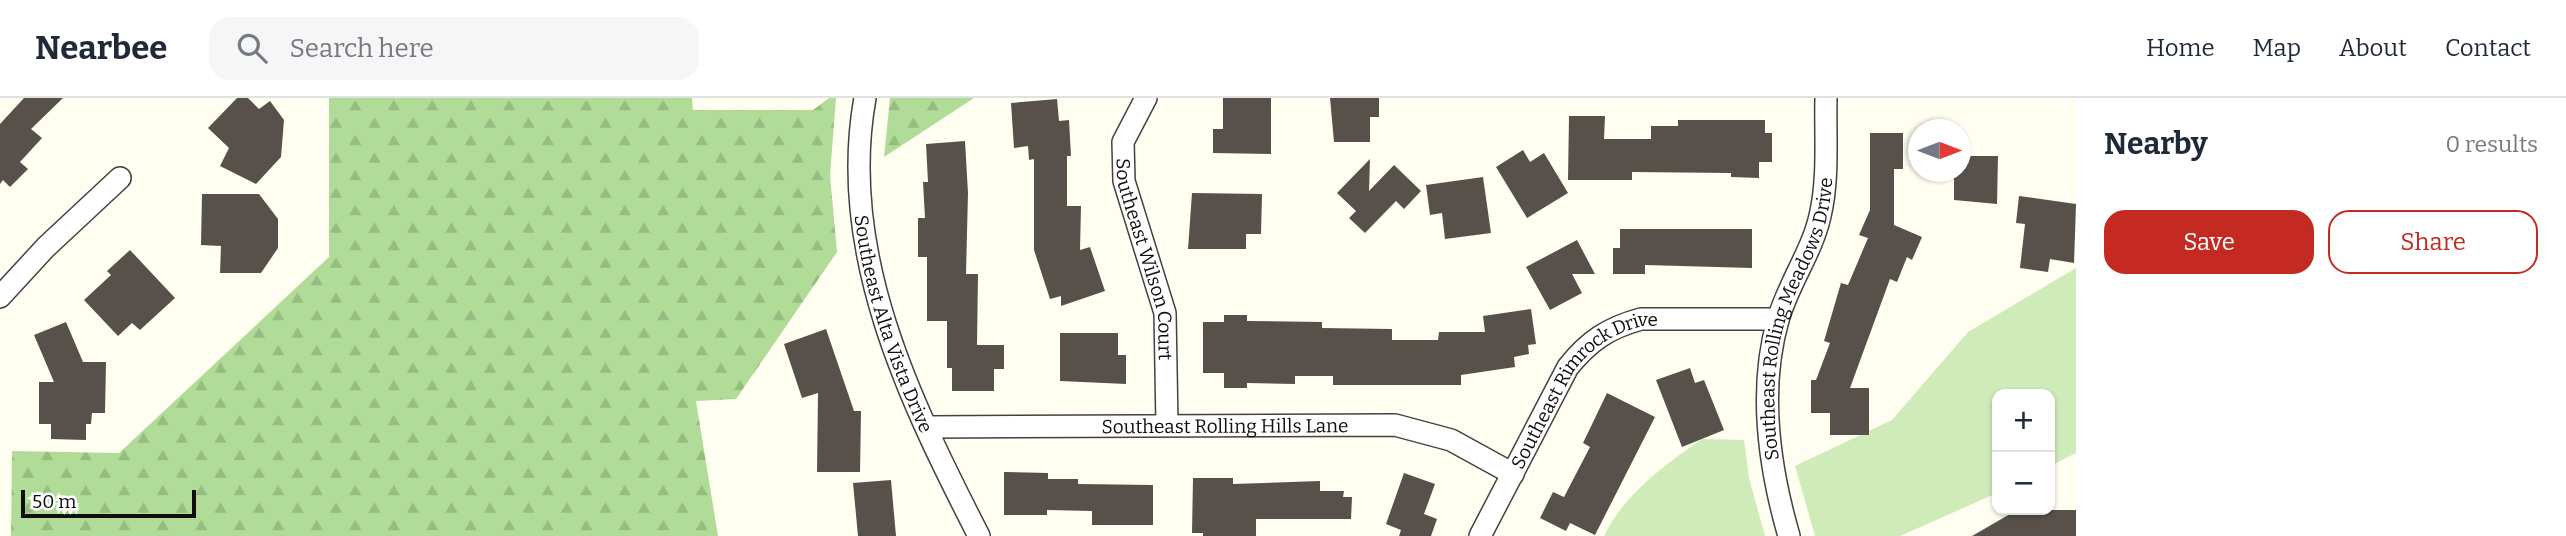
<!DOCTYPE html>
<meta charset="utf-8">
<style>
:root{--surface:#fff;--page:#f6f6f7;--text:#1f2937;--muted:#747a83;--line:#e0e1e3;--accent:#c42a22}
body{margin:0;font-family:Bitter,serif;background:var(--page);color:var(--text)}
.controls{position:absolute;right:21px;bottom:21px;display:grid;overflow:hidden;border-radius:14px;box-shadow:0 2px 5px #0004}
.controls button{width:63px;height:63px;display:grid;place-items:center;padding:0;border:0;border-bottom:2px solid var(--line);background:var(--surface);color:var(--text);font:35px sans-serif}
.compass{position:absolute;left:1908px;top:21px;width:63px;height:63px;border-radius:50%;background:var(--surface);box-shadow:0 2px 5px #0004;rotate:90deg}
.scale{position:absolute;left:21px;bottom:18px;width:175px;box-sizing:border-box;padding-left:7px;border:4px solid #0f0f0f;border-top:0;font-size:19px;line-height:24px;white-space:nowrap;color:#0f0f0f;-webkit-text-stroke:5px #fff;paint-order:stroke}
.list{margin:0;padding:0;list-style:none}
h2{display:flex;justify-content:space-between;align-items:center;height:91px;margin:0;padding:0 28px;font-size:30px}
h2 small{font-size:23px;font-weight:400;color:var(--muted)}
.actions{display:flex;gap:14px;padding:21px 28px}
.actions a{flex:1;padding:16px 0;border:2px solid var(--accent);border-radius:21px;text-align:center;font-size:24px;color:var(--accent)}
.actions .main{background:var(--accent);color:#fff}
.icon{flex:none;width:38px;height:38px;fill:none;stroke:currentColor;stroke-width:2;stroke-linecap:round;stroke-linejoin:round}
.map{position:relative;flex:none;width:2076px;height:438px;overflow:hidden}
header{display:flex;align-items:center;gap:42px;box-sizing:border-box;height:98px;padding:0 35px;background:var(--surface);border-bottom:2px solid var(--line)}
header strong{font-size:33px}
nav{display:flex;gap:38px;margin-inline-start:auto;font-size:24px}
.search{width:490px;height:63px;background:var(--page);display:flex;align-items:center;gap:18px;box-sizing:border-box;padding:0 24px;border-radius:21px;color:var(--muted);font-size:26px}
main{display:flex}
aside{flex:1;background:var(--surface)}
.map>svg:first-child{display:block}
.grass{fill:#ceebb9}
.forest{fill:url(#forest-firs)}
.building{fill:#58514b}
.lines{fill:none;stroke-linecap:round;stroke-linejoin:round}
.minor-casing{stroke:#424242;stroke-width:24}
.minor{stroke:#fff;stroke-width:21}
.labels{text-anchor:middle;stroke-width:7;stroke-linejoin:round;paint-order:stroke}
.street-label{font-size:19px;fill:#0f0f0f;stroke:#fff}
</style>
<header>
<strong>Nearbee</strong>
<div class="search"><svg class="icon" aria-label="search" viewBox="0 0 24 24"><circle cx="10" cy="10" r="6"/><path d="M15 15l6 6"/></svg>Search here</div>
<nav><a>Home</a><a>Map</a><a>About</a><a>Contact</a></nav>
</header>
<main>
<div class="map">
<svg width="2076" height="438" viewBox="0 0 2076 438">
<defs>
<pattern id="forest-firs" width="22" height="20" patternUnits="userSpaceOnUse" patternTransform="scale(1.75)"><rect width="22" height="20" fill="#b0dc98"/><path d="M5 1l3.5 6h-7zM16 11l3.5 6h-7z" fill="#96bc82"/></pattern>
</defs>
<rect width="100%" height="100%" fill="#fffef1"/>
<g class="grass">
<polygon points="2076,170 2076,355 2050,368 2050,296 1997,296 1997,395 1900,438 1815,438 1795,368 1892,322 1968,234"/>
<path d="M 1702,341 L 1744,342 L 1749,380 L 1765,438 L 1604,438 C 1624,396 1665,367 1702,341 Z"/>
</g>
<g class="forest">
<polygon points="329,0 692,0 693,12 813,12 829,0 836,0 830,77 837,154 736,301 696,303 718,438 11,438 12,353 119,355 329,159"/>
<polygon points="890,0 974,0 884,59"/>
</g>
<g class="building">
<polygon points="24,0 63,0 31,31 42,40 20,64 28,71 10,89 3,82 0,86 0,26"/>
<polygon points="237,0 248,0 259,11 270,3 284,22 281,59 256,86 220,68 229,50 208,30"/>
<polygon points="1223,0 1271,0 1271,56 1213,55 1213,31 1223,31"/>
<polygon points="1330,0 1379,0 1379,19 1370,19 1370,44 1334,44"/>
<polygon points="1057,1 1059,23 1069,22 1071,58 1067,58 1067,108 1081,108 1080,152 1090,149 1105,193 1061,208 1061,198 1050,201 1034,152 1034,61 1029,62 1028,48 1014,50 1011,5"/>
<polygon points="1569,18 1605,18 1604,41 1651,41 1651,28 1678,28 1678,22 1765,22 1765,35 1772,35 1772,64 1759,64 1759,80 1731,79 1731,75 1632,74 1632,82 1568,82"/>
<polygon points="1870,35 1903,35 1903,71 1894,71 1894,127 1922,139 1912,162 1907,159 1897,184 1890,181 1850,290 1869,290 1869,337 1830,337 1830,315 1811,315 1811,282 1816,282 1830,245 1824,243 1841,185 1848,187 1868,140 1859,137 1870,112"/>
<polygon points="965,43 968,95 966,176 978,176 977,247 1004,247 1004,271 994,271 994,293 952,293 952,270 947,270 947,223 927,223 927,159 918,159 918,120 925,120 923,84 928,84 926,46"/>
<polygon points="1523,52 1530,64 1544,55 1568,95 1527,120 1496,69"/>
<polygon points="1961,58 1998,58 1997,106 1954,102 1954,74 1961,74"/>
<polygon points="1370,61 1369,93 1394,67 1421,93 1404,111 1396,103 1365,135 1349,120 1356,113 1337,95"/>
<polygon points="1483,79 1491,135 1445,141 1442,115 1430,117 1426,87"/>
<polygon points="1192,95 1262,96 1261,136 1246,136 1246,151 1188,151"/>
<polygon points="202,96 259,96 278,121 278,150 261,175 220,175 221,148 201,147"/>
<polygon points="2019,98 2076,106 2074,165 2050,161 2048,174 2020,170 2025,126 2016,125"/>
<polygon points="1620,131 1752,131 1752,170 1645,167 1645,176 1613,176 1613,150 1620,150"/>
<polygon points="1577,142 1595,176 1572,176 1582,195 1550,212 1526,169"/>
<polygon points="130,152 175,200 140,232 132,225 118,238 84,202 111,177 107,173"/>
<polygon points="1531,211 1536,246 1528,247 1529,256 1514,259 1515,269 1461,277 1461,287 1333,287 1333,278 1295,278 1295,286 1247,285 1247,290 1224,290 1224,275 1203,275 1203,224 1224,224 1224,217 1247,217 1247,223 1322,224 1322,230 1392,231 1392,242 1438,242 1439,234 1485,234 1483,218"/>
<polygon points="66,224 83,264 106,264 105,315 92,315 91,326 86,326 86,342 51,341 51,326 39,326 39,284 54,284 34,237"/>
<polygon points="826,231 854,313 861,313 860,374 817,374 818,295 802,300 784,246"/>
<polygon points="1060,235 1118,235 1118,257 1126,257 1126,286 1060,283"/>
<polygon points="1690,270 1695,285 1704,282 1724,332 1682,349 1656,282"/>
<polygon points="1607,295 1655,319 1595,437 1570,425 1566,433 1540,420 1553,394 1564,399 1590,349 1583,345"/>
<polygon points="1004,374 1048,375 1048,381 1078,381 1078,386 1153,387 1153,427 1092,427 1092,413 1047,412 1047,417 1004,417"/>
<polygon points="1404,375 1435,386 1424,416 1437,421 1431,438 1399,438 1401,432 1386,426"/>
<polygon points="1193,380 1233,380 1233,386 1320,383 1320,393 1344,393 1343,399 1352,399 1351,421 1256,421 1256,438 1203,438 1203,435 1192,435"/>
<polygon points="891,382 896,438 858,438 853,385"/>
<polygon points="2017,412 2076,412 2076,438 1972,438"/>
</g>
<g class="lines">
<defs>
<g id="minor">
<path id="s1" d="M 865,0 C 837,155 910,303 979,438"/>
<path id="s2" d="M 1146,0 L 1123,44 L 1124,83 L 1165,215 L 1167,327"/>
<polyline points="0,199 46,149 120,80"/>
<path id="s3" d="M 927,329 L 1395,327 L 1451,342 L 1513,376"/>
<path id="s4" d="M 1480,438 L 1568,269 C 1589,243 1608,230 1641,221 L 1778,221"/>
<path id="s5" d="M 1789,438 C 1769,369 1758,292 1778,222 C 1788,186 1812,154 1820,118 C 1829,80 1825,38 1826,0"/>
</g>
</defs>
<use href="#minor" class="minor-casing"/>
<use href="#minor" class="minor"/>
</g>
<g class="labels">
<g class="street-label">
<text dy="7" stroke="none"><textPath href="#s2" startOffset="170">Southeast Wilson Court</textPath></text>
<text dy="7" stroke="none"><textPath href="#s5" startOffset="224">Southeast Rolling Meadows Drive</textPath></text>
<text dy="7" stroke="none"><textPath href="#s1" startOffset="231">Southeast Alta Vista Drive</textPath></text>
<text dy="7" stroke="none"><textPath href="#s4" startOffset="187">Southeast Rimrock Drive</textPath></text>
<text dy="7" stroke="none"><textPath href="#s3" startOffset="298">Southeast Rolling Hills Lane</textPath></text>
</g>
</g>
</svg>
<div class="controls">
<button>+</button>
<button>−</button>
</div>
<svg class="compass" viewBox="-18 -18 36 36"><path d="M0-13l5 13h-10z" fill="#e53935"/><path d="M0 13l5-13h-10z" fill="#747a83"/></svg>
<div class="scale">50 m</div>
</div>
<aside>
<h2>Nearby<small>0 results</small></h2>
<ul class="list">
</ul>
<div class="actions"><a class="main">Save</a><a>Share</a></div>
</aside>
</main>
